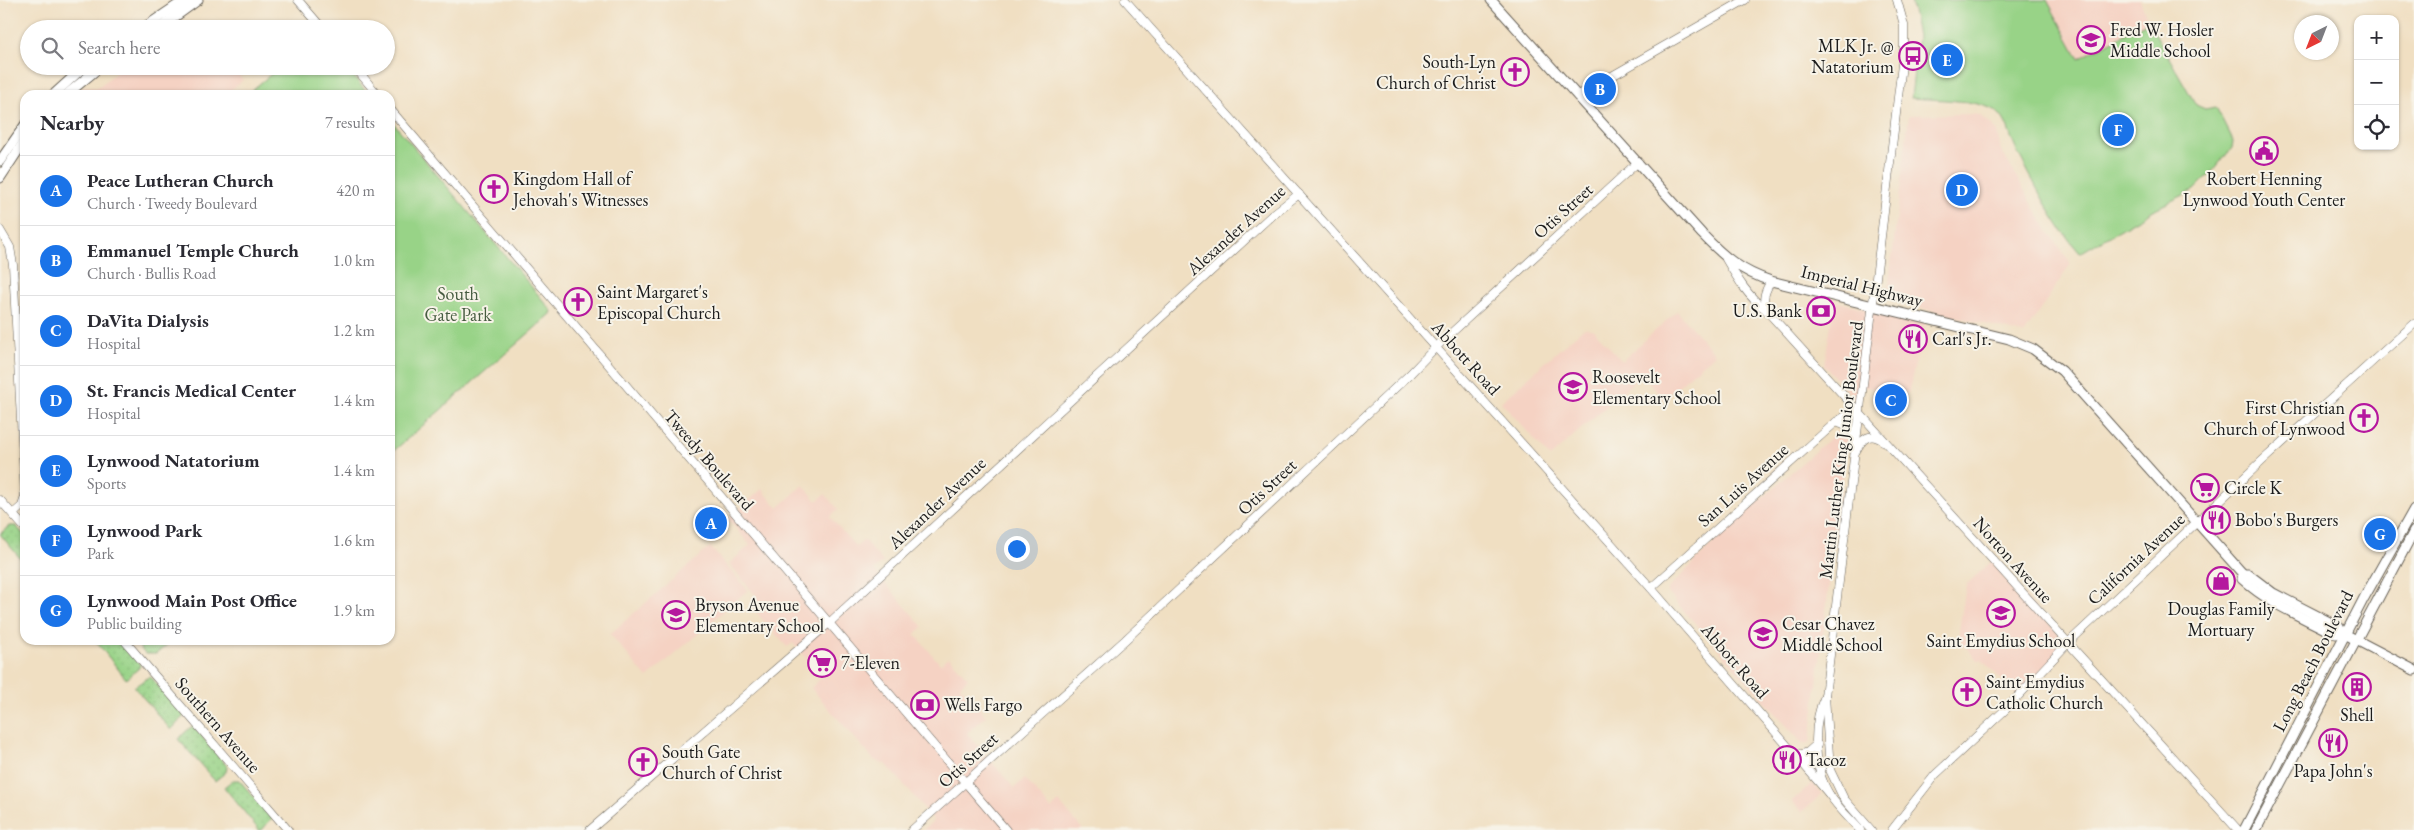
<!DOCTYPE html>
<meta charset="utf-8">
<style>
:root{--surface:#fff;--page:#f2f2f3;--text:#2b2b33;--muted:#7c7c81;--line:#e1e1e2;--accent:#1a73e8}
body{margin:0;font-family:"EB Garamond",serif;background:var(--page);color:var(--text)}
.controls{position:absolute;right:15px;top:15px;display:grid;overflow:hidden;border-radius:10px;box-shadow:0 1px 4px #0004}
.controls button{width:45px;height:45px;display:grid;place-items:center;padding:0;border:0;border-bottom:1px solid var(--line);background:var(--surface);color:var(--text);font:25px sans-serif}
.compass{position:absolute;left:2294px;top:15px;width:45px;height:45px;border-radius:50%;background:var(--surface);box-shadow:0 1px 4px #0004;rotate:222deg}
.you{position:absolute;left:1016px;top:548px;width:18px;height:18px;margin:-12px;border:4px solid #fff;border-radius:50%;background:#1a73e8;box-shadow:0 0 0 8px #1a73e833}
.badge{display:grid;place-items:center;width:32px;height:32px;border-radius:50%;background:var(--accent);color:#fff;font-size:16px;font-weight:700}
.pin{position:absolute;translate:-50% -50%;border:2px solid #fff;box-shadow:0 1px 5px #0006}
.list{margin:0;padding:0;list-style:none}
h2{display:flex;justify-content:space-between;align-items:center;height:65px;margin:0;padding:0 20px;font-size:21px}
h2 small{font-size:16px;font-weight:400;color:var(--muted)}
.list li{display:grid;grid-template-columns:32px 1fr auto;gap:15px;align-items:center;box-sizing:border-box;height:70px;padding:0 20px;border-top:1px solid var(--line)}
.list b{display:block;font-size:19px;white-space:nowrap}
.list p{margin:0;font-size:16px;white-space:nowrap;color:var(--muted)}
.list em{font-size:16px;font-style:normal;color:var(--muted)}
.icon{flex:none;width:28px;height:28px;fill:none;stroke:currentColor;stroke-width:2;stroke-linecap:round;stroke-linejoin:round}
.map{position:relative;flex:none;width:2414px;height:830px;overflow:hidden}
.search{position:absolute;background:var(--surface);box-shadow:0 1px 4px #0004;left:20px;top:20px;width:375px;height:55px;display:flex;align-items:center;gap:12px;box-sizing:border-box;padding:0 18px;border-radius:28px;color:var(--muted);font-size:19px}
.panel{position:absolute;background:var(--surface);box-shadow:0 1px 4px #0004;left:20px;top:90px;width:375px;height:555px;border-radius:15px}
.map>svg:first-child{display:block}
.built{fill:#f5d2c3}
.grass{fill:url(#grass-dots);stroke:#5a7852}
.park{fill:#98d387;stroke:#5a7852}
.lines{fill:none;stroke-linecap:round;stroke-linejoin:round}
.secondary-casing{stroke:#666056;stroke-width:9}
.primary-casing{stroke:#666056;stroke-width:11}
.secondary{stroke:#fff;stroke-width:8}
.primary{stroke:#fff;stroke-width:9}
.labels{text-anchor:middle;stroke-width:4;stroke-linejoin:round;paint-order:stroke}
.poi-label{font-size:18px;fill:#1c1c1c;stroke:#f7f3e8;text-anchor:start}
.street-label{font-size:18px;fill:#1c1c1c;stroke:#f7f3e8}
.park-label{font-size:18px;fill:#475c41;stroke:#f7f3e8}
</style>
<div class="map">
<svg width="2414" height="830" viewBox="0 0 2414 830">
<defs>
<pattern id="grass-dots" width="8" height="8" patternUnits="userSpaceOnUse" patternTransform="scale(1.25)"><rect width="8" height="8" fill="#98d387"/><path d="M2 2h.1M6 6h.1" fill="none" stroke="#82b574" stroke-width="1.8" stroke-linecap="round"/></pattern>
</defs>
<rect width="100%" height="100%" fill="#f7f3e8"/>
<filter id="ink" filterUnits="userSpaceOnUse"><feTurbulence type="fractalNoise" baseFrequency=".02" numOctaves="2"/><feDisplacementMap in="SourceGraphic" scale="10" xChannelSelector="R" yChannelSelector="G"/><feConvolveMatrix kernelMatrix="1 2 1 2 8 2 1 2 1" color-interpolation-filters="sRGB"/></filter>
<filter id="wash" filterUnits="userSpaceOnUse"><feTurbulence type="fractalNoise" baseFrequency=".0096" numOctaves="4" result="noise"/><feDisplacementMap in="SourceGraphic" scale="20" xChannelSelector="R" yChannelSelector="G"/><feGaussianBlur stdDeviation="1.12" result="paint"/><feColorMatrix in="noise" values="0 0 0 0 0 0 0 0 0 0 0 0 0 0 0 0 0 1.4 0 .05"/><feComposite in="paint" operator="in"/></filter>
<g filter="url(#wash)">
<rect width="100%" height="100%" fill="#f0dfc2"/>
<g class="built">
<polygon points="2047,0 2140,0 2148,21 2079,59"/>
<polygon points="118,66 231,66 243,80 225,95 76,95 85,86 97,88 117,72"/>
<polygon points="1972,114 1979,115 1990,123 1997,132 2001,150 2048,231 2070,262 2070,265 2024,334 1887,299 1909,115"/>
<polygon points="1835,301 1925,323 1908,394 1859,386 1857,402 1824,365"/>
<polygon points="1677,311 1715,354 1663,399 1642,374 1550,457 1501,402 1581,330 1586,328 1594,330 1622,361"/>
<polygon points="1838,431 1847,437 1810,742 1803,744 1668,593 1668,589 1725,531"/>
<polygon points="803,485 817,501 825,494 838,509 830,517 856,547 864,540 883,562 874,570 923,627 915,634 940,664 949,657 968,678 960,686 986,716 967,733 1014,788 1025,779 1051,809 1059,802 1083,830 923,830 934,820 887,765 874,760 811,688 822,677 793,643 787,647 749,604 757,597 729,564 750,545 728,519 762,489 778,508"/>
<polygon points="710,547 748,590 647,678 610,634"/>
<polygon points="1992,561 2067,643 2018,696 1981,659 1978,661 1958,638 1966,585"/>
<polygon points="1812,783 1822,794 1802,812 1792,801"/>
</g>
<g class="grass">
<polygon points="9,526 16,526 25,536 25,564 0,534"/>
<polygon points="95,640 119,640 140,664 139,668 126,679"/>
<polygon points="150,676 184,716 171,730 134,687"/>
<polygon points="191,727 194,727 227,766 226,772 215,781 178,739"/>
<polygon points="233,780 239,780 272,818 262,830 259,830 224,787"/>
</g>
<g class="park">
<path d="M 1911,0 L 2047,0 L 2079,59 L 2148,21 L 2196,105 L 2205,109 L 2216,107 L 2233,141 L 2232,148 L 2210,174 L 2194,190 L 2157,208 L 2080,253 C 2053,223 2035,184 2016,149 C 2009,136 2008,118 1994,110 C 1975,99 1933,100 1911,98 L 1918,36 Z"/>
<polygon points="281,66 345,66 369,95 246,95"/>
<polygon points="390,119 552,311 551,314 390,454"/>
<polygon points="134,640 173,640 156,654 145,654"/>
</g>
</g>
<g filter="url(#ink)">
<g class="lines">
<defs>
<g id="secondary">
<polyline points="298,0 323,29"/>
<polyline points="1125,0 1651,588 1829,794"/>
<polyline points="354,66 378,95"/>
<polyline points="1577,96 1745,0"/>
<polyline points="390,109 1006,830"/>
<polyline points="0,230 10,247 13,265 25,497"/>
<path d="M 1726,259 C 1737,278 1748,297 1766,310 L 2238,830"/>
<path d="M 1766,310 C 1762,298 1765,291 1771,281"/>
<polyline points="1836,422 1849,427 1856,439"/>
<path d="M 1856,451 C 1862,439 1870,431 1883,441"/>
<polyline points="0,500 25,528"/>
<polyline points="13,514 22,506 25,497"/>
<polyline points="1651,588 1836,422 1850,413 1860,412"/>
<polyline points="124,640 288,830"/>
<path d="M 1825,696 C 1812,723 1813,768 1829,794 C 1837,807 1850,819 1860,830"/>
<polyline points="1800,754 1821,768"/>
<polyline points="1800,755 1808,752 1817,744"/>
<polyline points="590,830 829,623 1272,215 1299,194"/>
<polyline points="912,830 1125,640 1409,375 1436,347 1638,162"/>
<polyline points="1871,830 1844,799 1830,770 1825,696 1904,48 1904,25 1897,0"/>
<polyline points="1892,830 1935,775 2006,709 2068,643 2262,461 2414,324"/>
</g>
<g id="primary">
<path d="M 1491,0 L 1702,234 C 1724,257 1742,272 1771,281 L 2009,339 L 2033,349 L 2062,371 L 2243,574 L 2242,579 C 2268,603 2298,615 2329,631 L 2336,634 L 2341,632"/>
<polyline points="142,29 185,0"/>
<polyline points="158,29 198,0"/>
<polyline points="53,95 85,66"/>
<polyline points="66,95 101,66"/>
<polyline points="0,161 25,125"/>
<polyline points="0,178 25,140"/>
<polyline points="2243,574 2248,574 2273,593 2339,627 2341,632 2414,670"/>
<polyline points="2244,830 2364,598 2414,509"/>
<polyline points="2256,830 2414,531"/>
</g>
</defs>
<use href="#secondary" class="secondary-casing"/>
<use href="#primary" class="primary-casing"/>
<use href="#secondary" class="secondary"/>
<use href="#primary" class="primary"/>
</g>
</g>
<defs>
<symbol id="school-ring" viewBox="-11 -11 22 22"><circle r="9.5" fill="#f7f3e8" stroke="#b5179e" stroke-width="1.5"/><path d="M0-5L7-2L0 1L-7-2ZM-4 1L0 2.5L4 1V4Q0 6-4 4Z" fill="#b5179e"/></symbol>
<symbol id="bus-ring" viewBox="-11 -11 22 22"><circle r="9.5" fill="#f7f3e8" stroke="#b5179e" stroke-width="1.5"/><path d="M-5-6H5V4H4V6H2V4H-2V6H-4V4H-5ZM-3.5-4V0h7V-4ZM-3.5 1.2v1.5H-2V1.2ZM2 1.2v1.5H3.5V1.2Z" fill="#b5179e"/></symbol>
<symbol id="church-ring" viewBox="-11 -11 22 22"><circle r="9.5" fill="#f7f3e8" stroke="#b5179e" stroke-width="1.5"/><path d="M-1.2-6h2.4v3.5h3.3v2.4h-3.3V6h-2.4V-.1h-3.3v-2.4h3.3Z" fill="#b5179e"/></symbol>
<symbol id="civic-ring" viewBox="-11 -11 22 22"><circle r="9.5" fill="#f7f3e8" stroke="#b5179e" stroke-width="1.5"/><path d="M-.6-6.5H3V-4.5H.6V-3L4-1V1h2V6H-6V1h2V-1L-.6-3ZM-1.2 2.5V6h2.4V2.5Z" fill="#b5179e"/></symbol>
<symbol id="bank-ring" viewBox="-11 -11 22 22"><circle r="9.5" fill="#f7f3e8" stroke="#b5179e" stroke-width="1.5"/><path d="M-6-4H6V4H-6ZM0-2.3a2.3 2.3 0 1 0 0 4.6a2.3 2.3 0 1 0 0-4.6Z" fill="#b5179e"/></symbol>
<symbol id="restaurant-ring" viewBox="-11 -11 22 22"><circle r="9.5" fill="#f7f3e8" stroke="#b5179e" stroke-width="1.5"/><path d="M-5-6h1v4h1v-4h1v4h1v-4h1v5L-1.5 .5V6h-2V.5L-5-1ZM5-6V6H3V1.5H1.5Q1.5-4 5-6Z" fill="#b5179e"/></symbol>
<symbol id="supermarket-ring" viewBox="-11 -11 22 22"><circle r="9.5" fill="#f7f3e8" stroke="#b5179e" stroke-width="1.5"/><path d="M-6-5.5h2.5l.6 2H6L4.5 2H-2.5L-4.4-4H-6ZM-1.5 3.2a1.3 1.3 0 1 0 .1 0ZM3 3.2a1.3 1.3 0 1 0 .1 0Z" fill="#b5179e"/></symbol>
<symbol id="shop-ring" viewBox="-11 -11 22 22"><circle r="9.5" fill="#f7f3e8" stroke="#b5179e" stroke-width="1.5"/><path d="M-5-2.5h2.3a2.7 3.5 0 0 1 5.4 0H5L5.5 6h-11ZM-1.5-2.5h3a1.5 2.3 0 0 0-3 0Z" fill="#b5179e"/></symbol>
<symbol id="building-ring" viewBox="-11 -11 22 22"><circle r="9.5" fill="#f7f3e8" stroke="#b5179e" stroke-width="1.5"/><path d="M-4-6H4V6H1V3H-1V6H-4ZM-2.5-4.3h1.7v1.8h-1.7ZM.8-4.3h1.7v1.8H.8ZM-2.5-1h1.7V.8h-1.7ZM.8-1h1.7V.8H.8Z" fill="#b5179e"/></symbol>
</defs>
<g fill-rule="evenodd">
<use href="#school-ring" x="2075" y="24" width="32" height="32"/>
<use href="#bus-ring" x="1897" y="40" width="32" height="32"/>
<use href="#church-ring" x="1499" y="56" width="32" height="32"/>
<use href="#civic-ring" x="2248" y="135" width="32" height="32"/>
<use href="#church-ring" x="478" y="173" width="32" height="32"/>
<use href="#church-ring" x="562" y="286" width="32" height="32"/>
<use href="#bank-ring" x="1805" y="295" width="32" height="32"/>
<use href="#restaurant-ring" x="1897" y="323" width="32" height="32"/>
<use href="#school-ring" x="1557" y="371" width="32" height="32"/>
<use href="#church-ring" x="2348" y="402" width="32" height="32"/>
<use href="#supermarket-ring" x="2189" y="472" width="32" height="32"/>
<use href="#restaurant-ring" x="2200" y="504" width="32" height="32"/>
<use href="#shop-ring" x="2205" y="565" width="32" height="32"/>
<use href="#school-ring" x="1985" y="597" width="32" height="32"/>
<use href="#school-ring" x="660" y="599" width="32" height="32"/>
<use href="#school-ring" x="1747" y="618" width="32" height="32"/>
<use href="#supermarket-ring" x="806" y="647" width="32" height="32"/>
<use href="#building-ring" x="2341" y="671" width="32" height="32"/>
<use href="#church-ring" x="1951" y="676" width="32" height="32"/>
<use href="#bank-ring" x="909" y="689" width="32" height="32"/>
<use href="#restaurant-ring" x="2317" y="727" width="32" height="32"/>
<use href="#restaurant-ring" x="1771" y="744" width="32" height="32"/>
<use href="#church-ring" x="627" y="746" width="32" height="32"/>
</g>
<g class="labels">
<g class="poi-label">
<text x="2110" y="36">Fred W. Hosler<tspan x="2110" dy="21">Middle School</tspan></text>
<text x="1894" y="52" text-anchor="end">MLK Jr. @<tspan x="1894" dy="21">Natatorium</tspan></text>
<text x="1496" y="68" text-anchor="end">South-Lyn<tspan x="1496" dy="21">Church of Christ</tspan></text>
<text x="513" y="185">Kingdom Hall of<tspan x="513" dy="21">Jehovah's Witnesses</tspan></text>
<text x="2264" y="185" text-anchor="middle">Robert Henning<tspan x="2264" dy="21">Lynwood Youth Center</tspan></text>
<text x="597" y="298">Saint Margaret's<tspan x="597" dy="21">Episcopal Church</tspan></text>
<text x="1802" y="317" text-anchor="end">U.S. Bank</text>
<text x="1932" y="345">Carl's Jr.</text>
<text x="1592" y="383">Roosevelt<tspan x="1592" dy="21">Elementary School</tspan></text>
<text x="2345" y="414" text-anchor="end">First Christian<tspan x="2345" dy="21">Church of Lynwood</tspan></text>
<text x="2224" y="494">Circle K</text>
<text x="2235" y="526">Bobo's Burgers</text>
<text x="695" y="611">Bryson Avenue<tspan x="695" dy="21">Elementary School</tspan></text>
<text x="2221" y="615" text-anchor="middle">Douglas Family<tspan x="2221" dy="21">Mortuary</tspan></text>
<text x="1782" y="630">Cesar Chavez<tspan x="1782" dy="21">Middle School</tspan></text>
<text x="2001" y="647" text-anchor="middle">Saint Emydius School</text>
<text x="841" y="669">7-Eleven</text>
<text x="1986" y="688">Saint Emydius<tspan x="1986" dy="21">Catholic Church</tspan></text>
<text x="944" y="711">Wells Fargo</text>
<text x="2357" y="721" text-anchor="middle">Shell</text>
<text x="662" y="758">South Gate<tspan x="662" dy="21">Church of Christ</tspan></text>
<text x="1806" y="766">Tacoz</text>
<text x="2333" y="777" text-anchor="middle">Papa John's</text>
</g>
<g class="street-label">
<text transform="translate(1563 211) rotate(-42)" y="6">Otis Street</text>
<text transform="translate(1236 230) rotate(-42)" y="6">Alexander Avenue</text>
<text transform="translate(1862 286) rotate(14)" y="6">Imperial Highway</text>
<text transform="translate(1466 358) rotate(48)" y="6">Abbott Road</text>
<text transform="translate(1841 450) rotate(-83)" y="6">Martin Luther King Junior Boulevard</text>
<text transform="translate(709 460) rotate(49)" y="6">Tweedy Boulevard</text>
<text transform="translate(1743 485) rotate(-42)" y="6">San Luis Avenue</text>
<text transform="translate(1267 487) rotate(-43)" y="6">Otis Street</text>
<text transform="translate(937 503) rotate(-43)" y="6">Alexander Avenue</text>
<text transform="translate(2136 559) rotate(-43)" y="6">California Avenue</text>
<text transform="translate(2013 560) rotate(48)" y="6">Norton Avenue</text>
<text transform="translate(1735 661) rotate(49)" y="6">Abbott Road</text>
<text transform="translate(2313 661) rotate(-63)" y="6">Long Beach Boulevard</text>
<text transform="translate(218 725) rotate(49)" y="6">Southern Avenue</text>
<text transform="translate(968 760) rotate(-42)" y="6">Otis Street</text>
</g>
<g class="park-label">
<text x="458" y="300">South<tspan x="458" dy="21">Gate Park</tspan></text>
</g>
</g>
</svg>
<div class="controls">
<button>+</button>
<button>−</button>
<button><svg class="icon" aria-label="locate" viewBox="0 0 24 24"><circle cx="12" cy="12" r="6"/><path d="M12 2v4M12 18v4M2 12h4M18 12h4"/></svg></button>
</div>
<svg class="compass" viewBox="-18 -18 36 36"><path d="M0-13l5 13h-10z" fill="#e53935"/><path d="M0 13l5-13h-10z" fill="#7c7c81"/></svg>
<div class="you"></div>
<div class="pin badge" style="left:711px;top:523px">A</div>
<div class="pin badge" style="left:1600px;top:89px">B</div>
<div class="pin badge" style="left:1891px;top:400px">C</div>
<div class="pin badge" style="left:1962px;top:190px">D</div>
<div class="pin badge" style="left:1947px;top:60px">E</div>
<div class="pin badge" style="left:2118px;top:130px">F</div>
<div class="pin badge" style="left:2380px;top:534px">G</div>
<div class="search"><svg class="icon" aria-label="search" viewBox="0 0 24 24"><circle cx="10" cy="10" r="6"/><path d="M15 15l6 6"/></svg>Search here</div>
<section class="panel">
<h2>Nearby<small>7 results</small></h2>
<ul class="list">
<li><span class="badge">A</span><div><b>Peace Lutheran Church</b><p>Church · Tweedy Boulevard</p></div><em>420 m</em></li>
<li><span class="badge">B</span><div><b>Emmanuel Temple Church</b><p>Church · Bullis Road</p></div><em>1.0 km</em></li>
<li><span class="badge">C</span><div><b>DaVita Dialysis</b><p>Hospital</p></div><em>1.2 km</em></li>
<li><span class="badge">D</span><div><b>St. Francis Medical Center</b><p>Hospital</p></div><em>1.4 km</em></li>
<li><span class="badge">E</span><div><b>Lynwood Natatorium</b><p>Sports</p></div><em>1.4 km</em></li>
<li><span class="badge">F</span><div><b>Lynwood Park</b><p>Park</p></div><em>1.6 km</em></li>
<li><span class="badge">G</span><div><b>Lynwood Main Post Office</b><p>Public building</p></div><em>1.9 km</em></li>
</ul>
</section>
</div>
